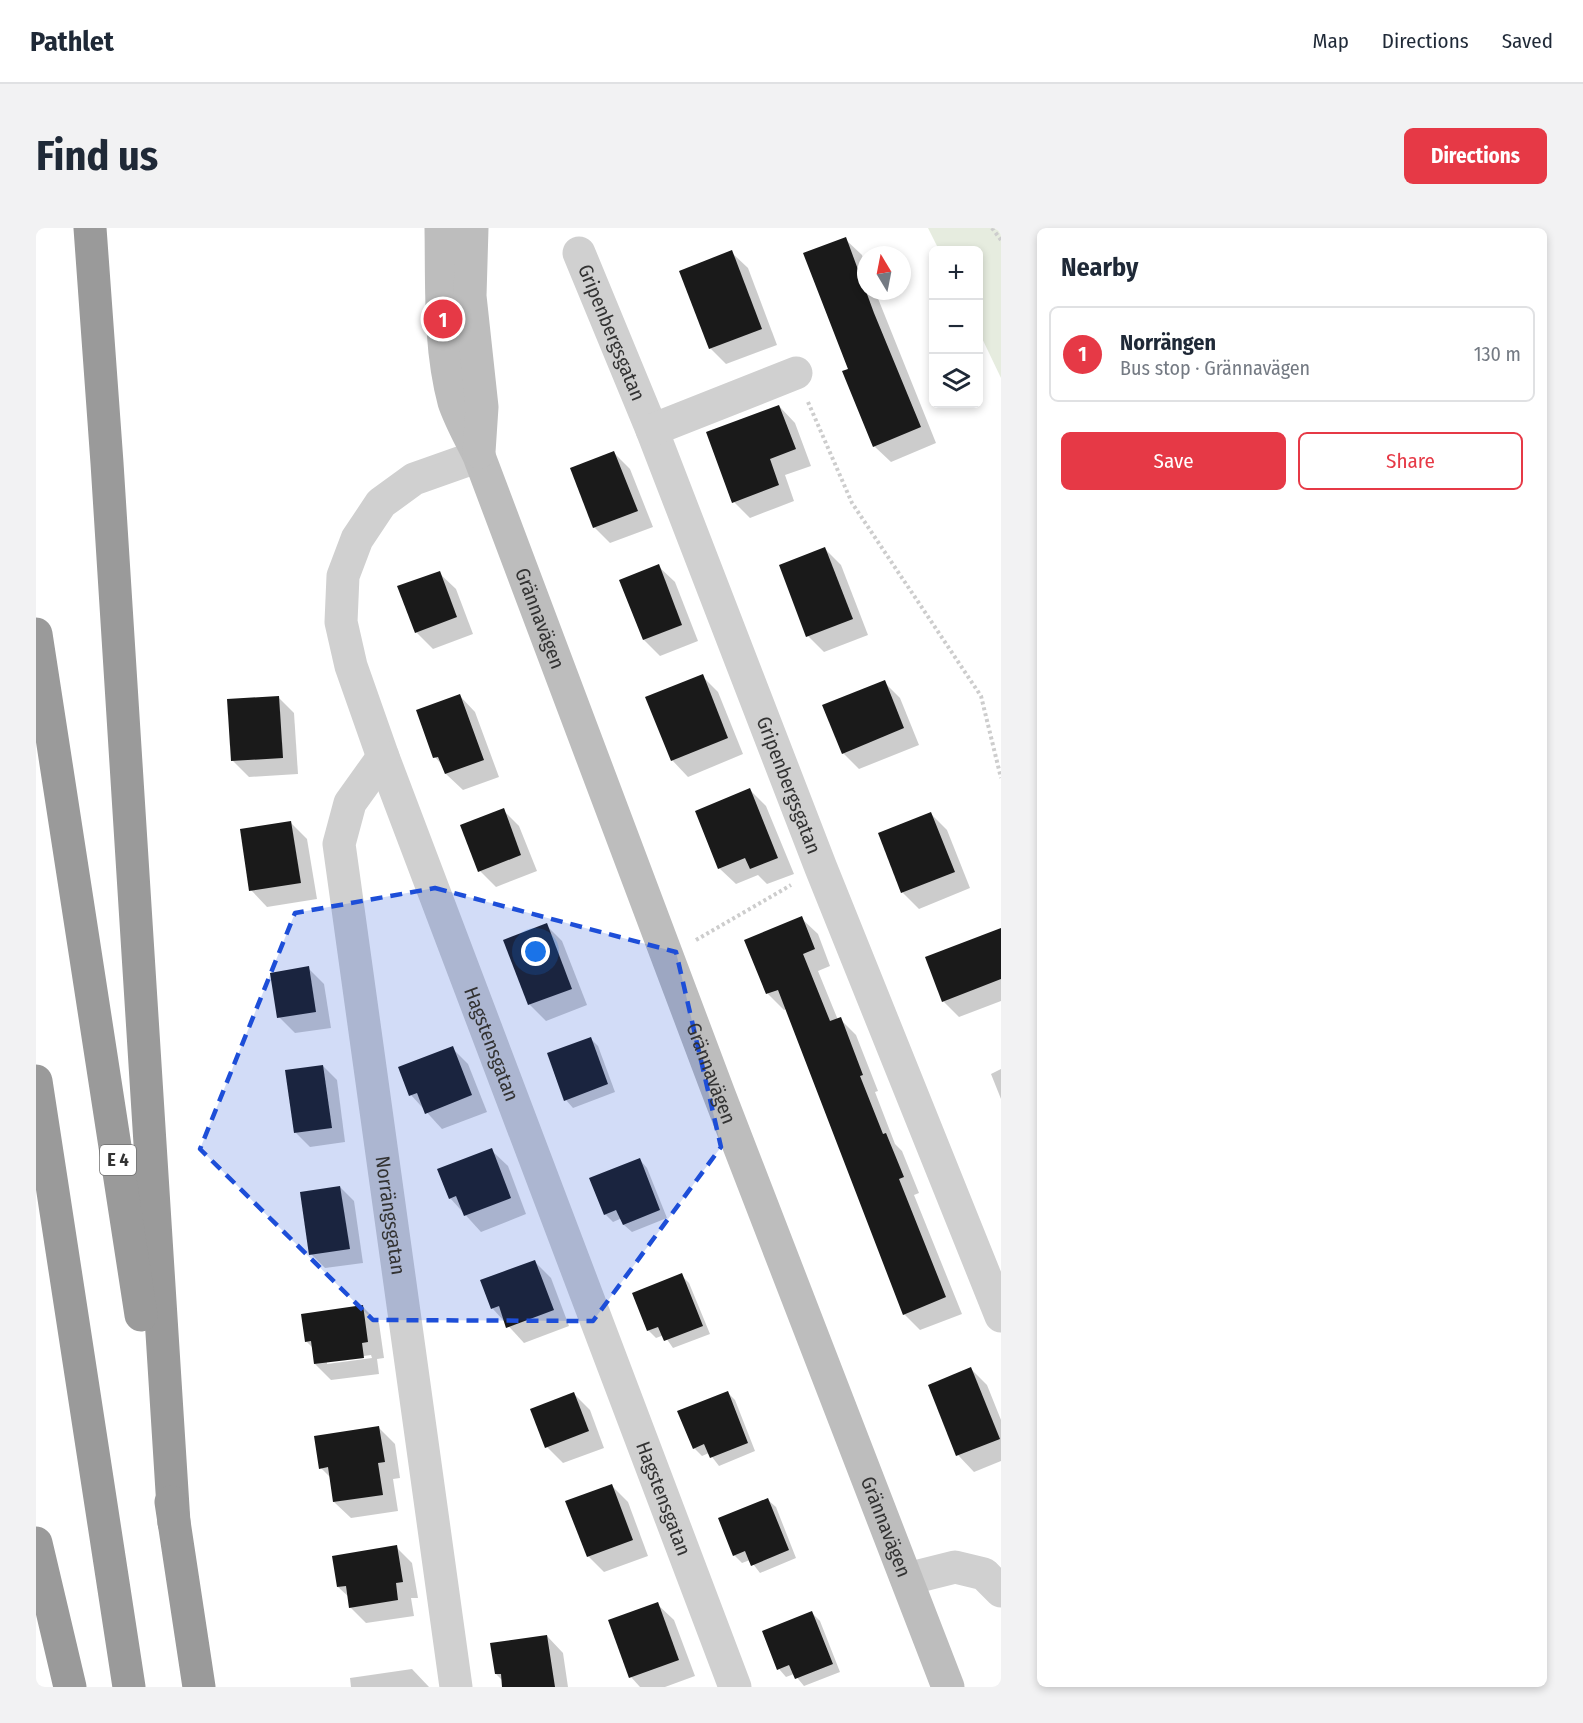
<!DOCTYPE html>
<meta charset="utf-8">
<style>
:root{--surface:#fff;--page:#f2f2f3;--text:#1f2937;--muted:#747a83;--line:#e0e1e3;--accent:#e63946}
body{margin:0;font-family:"Fira Sans Condensed",sans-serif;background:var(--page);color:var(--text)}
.controls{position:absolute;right:18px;top:18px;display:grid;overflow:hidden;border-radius:9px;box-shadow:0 3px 9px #0003}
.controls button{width:54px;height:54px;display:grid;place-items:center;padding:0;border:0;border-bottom:2px solid var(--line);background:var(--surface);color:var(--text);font:30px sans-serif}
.compass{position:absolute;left:821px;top:18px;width:54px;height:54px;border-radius:50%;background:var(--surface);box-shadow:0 3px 9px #0003;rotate:350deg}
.you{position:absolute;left:500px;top:724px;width:21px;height:21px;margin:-15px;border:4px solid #fff;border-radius:50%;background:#1a73e8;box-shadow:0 0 0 9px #1a73e833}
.badge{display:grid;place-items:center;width:39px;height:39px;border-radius:50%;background:var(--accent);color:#fff;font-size:20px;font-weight:700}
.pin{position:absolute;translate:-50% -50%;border:3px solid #fff;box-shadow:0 2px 6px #0006}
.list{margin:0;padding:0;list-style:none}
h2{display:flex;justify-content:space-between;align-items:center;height:78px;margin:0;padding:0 24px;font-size:26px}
h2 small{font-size:20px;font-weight:400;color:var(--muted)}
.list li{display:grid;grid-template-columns:39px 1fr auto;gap:18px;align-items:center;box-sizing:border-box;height:96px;margin:0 12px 12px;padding:0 12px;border:2px solid var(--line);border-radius:9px}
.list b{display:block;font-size:22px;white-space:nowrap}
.list p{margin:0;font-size:20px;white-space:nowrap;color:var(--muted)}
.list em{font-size:20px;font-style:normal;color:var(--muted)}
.actions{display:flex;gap:12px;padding:18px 24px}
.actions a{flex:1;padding:14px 0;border:2px solid var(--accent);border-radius:9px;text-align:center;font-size:21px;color:var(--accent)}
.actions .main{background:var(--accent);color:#fff}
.icon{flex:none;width:33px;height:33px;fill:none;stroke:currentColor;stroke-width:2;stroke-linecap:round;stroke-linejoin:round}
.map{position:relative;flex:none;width:965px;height:1459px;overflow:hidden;border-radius:9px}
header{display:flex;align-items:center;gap:36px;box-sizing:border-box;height:84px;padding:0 30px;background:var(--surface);border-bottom:2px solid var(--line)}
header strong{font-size:28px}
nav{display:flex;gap:33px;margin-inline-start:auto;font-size:21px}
.intro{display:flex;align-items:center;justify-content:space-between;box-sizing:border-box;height:144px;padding:0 36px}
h1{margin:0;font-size:42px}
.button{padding:15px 27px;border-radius:9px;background:var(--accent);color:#fff;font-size:21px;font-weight:700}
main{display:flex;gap:36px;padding:0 36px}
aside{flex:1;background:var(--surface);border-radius:9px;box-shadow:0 3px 9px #0003}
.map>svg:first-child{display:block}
.green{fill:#e6ecdf}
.shadow{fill:#0003;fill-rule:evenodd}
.building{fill:#1a1a1a}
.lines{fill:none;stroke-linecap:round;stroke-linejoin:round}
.path{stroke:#cdcdcd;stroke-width:4;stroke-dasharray:3 3;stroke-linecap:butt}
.street{stroke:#d0d0d0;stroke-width:33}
.secondary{stroke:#bdbdbd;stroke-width:33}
.highway{stroke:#9a9a9a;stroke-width:33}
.marked{fill:#1d4ed8;fill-opacity:0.2;stroke:#1d4ed8;stroke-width:4.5;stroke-dasharray:12 8;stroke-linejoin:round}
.labels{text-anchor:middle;stroke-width:6;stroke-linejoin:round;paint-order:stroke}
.shield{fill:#fff;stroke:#707070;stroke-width:1.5}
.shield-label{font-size:18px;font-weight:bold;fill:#333}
.street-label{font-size:20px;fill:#333;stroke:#fff}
</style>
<header>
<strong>Pathlet</strong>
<nav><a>Map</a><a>Directions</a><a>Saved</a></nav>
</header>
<div class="intro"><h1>Find us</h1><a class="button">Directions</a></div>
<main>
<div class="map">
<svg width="965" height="1459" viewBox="0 0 965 1459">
<rect width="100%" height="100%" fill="#fff"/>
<polygon class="green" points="892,0 965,0 965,150 943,104 942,22 903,22"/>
<g class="shadow">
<polygon points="809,11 826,27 830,39 830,63 839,63 900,215 855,234 838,218 814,142"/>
<polygon points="695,24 712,40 741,117 690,136 674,120"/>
<polygon points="743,178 759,195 775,238 749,247 758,273 714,290 698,274"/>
<polygon points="578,225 594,241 617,299 574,315 558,299"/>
<polygon points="789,321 805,337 832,407 788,424 772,408"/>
<polygon points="622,338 639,354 662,413 624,428 608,412"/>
<polygon points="403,345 420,361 437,406 397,421 380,404"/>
<polygon points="666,448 682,464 707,526 652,549 636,532"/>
<polygon points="848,454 864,470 883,517 823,541 807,525"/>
<polygon points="423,467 439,484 463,549 427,562 410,546 407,538 399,529"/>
<polygon points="242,469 258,485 262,546 213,549 197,533"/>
<polygon points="714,562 730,578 758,646 731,656 722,647 700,656 683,640"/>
<polygon points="467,582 483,598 501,643 460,659 444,643"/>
<polygon points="895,586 911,602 934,660 883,681 867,665 844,606"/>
<polygon points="255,595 271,611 281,671 231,679 215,662"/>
<polygon points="765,690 782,706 794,738 782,743 802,792 804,791 820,807 842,863 839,864 859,916 866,923 883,965 878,967 926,1086 884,1102 868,1086 750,781 748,782 732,766 710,713"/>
<polygon points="510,697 526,713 551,777 510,793 494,777 469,712"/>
<polygon points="965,702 965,773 923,789 907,773"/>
<polygon points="272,740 288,756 295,800 259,805 243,789"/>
<polygon points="554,810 562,818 579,864 537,880 530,872"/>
<polygon points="416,820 432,836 451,884 406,901 375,867 364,840"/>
<polygon points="287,838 301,852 309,914 274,919 260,905"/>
<polygon points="965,841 965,871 955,846"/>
<polygon points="455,922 472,938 490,986 445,1004 414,970"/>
<polygon points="604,932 611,940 631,990 596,1004 588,997 586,990 577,994 569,986"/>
<polygon points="304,959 318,973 327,1035 289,1040 275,1026"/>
<polygon points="499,1034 515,1050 533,1098 488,1115 457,1081 446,1053"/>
<polygon points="645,1047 653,1055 674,1106 637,1120 628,1107 620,1110 612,1102"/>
<path d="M 327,1079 L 343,1095 L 348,1130 L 341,1131 L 343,1146 L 295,1152 L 279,1136 L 277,1120 L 270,1113 ZM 335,1127 L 336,1130 L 291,1136 L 291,1133 Z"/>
<polygon points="935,1141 951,1157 965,1192 965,1233 938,1244 922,1227"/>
<polygon points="691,1164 699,1172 719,1223 683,1238 673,1225 666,1228 658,1220"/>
<polygon points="538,1166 554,1182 568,1220 527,1235 511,1219"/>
<polygon points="343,1200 359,1216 364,1250 357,1251 362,1283 315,1290 298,1274 295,1250 285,1240"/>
<polygon points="576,1258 592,1274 612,1328 568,1344 552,1328"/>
<polygon points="732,1272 740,1279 760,1330 724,1345 714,1332 706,1335 698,1327"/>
<polygon points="360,1319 376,1335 382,1370 375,1370 378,1388 330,1395 314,1379 313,1369 302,1359"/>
<polygon points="621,1376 638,1392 659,1448 629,1459 604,1459 595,1449 574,1393"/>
<polygon points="776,1385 784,1393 804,1444 768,1458 758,1446 750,1449 743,1441"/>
<polygon points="511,1408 527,1425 532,1459 468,1459 467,1453 460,1446"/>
<polygon points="376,1441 393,1459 315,1459 314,1450"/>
</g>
<g class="building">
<polygon points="810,9 838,85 885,199 837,219 806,143 812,141 767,25"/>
<polygon points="696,22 726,101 673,121 643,43"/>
<polygon points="743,177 760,221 734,231 743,257 696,275 670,204"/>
<polygon points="578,223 602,283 557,300 534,240"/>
<polygon points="789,319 817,391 770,409 743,337"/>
<polygon points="623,336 646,397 607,412 583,352"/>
<polygon points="404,343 421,389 379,405 361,358"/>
<polygon points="667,446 692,510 635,533 609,469"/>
<polygon points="849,452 868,500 806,526 786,477"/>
<polygon points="424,466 448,532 409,546 402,529 397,530 380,482"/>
<polygon points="243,468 247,530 195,533 191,471"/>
<polygon points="714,560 742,630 714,641 709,630 682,641 659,583"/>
<polygon points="468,580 485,627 442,644 424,597"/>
<polygon points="895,584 919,644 865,665 842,605"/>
<polygon points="255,593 265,655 213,663 204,601"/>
<polygon points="766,688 779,721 767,726 794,793 805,789 827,847 824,848 847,906 850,905 868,949 863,951 910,1069 867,1087 742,762 730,766 708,712"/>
<polygon points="511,695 536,761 492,777 467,712"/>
<polygon points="965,700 965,751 906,774 889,729"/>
<polygon points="273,738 280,784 241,790 234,745"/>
<polygon points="555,809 572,856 528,873 511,825"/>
<polygon points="417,818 436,867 389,886 381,865 373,868 362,839"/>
<polygon points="287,837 296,900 258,905 249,842"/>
<polygon points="456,920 475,970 428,988 420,968 413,971 401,941"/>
<polygon points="604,930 624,982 587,997 580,982 568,987 553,950"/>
<polygon points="304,958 314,1021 273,1027 264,964"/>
<polygon points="499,1032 518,1082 470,1100 463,1078 455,1081 444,1052"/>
<polygon points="646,1045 667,1098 628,1113 622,1099 611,1103 596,1065"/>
<polygon points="327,1077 332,1114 326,1115 328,1130 278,1136 275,1113 269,1114 265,1086"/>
<polygon points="935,1139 964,1211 920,1228 892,1157"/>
<polygon points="692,1163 712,1215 674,1230 668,1216 657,1221 641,1183"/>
<polygon points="538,1164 553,1203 509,1220 494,1181"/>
<polygon points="343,1198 349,1234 342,1235 347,1267 297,1274 292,1239 283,1241 278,1208"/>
<polygon points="576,1256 597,1312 551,1329 529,1273"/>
<polygon points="732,1270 753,1322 715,1338 709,1323 697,1328 682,1290"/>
<polygon points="361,1317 367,1354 360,1355 362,1372 313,1380 310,1358 301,1359 296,1328"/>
<polygon points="622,1374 643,1432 593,1450 572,1392"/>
<polygon points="776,1383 797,1436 759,1451 753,1437 741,1442 726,1403"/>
<polygon points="511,1407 519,1459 466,1459 465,1446 459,1446 454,1415"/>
</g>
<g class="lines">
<g class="path">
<polyline points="956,0 965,12"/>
<polyline points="772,174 816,275 945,468 965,550"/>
<polyline points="660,712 755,657"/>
</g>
<g class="street">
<path id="s1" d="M 543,25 L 616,202 L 785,640 L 965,1088"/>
<polyline points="616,202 760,145"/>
<path id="s2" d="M 443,228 L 378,251 L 345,275 L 321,311 L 307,348 L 305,394 L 315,438 L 347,529 L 699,1459"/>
<path id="s3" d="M 347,529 L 314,575 L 303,616 L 420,1459"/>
<polyline points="871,1351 919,1339 948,1346 965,1363"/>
</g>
<g class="secondary">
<path id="s4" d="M 405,0 C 406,57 403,118 418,174 C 424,192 435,211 443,228 L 683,866 L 912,1459"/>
<polyline points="436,0 434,68 446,179 443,224"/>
</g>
<g class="highway">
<polyline points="54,0 71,235 138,1295"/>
<polyline points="0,406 105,1087"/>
<polyline points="0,853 93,1459"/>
<polyline points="135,1274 163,1459"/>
<polyline points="0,1315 34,1459"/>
</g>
</g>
<path class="marked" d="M 399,660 L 640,724 L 685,919 L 557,1093 L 337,1092 L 164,921 L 259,685 Z"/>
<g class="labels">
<rect class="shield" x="64" y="917" width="36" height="30" rx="4.5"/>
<g class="shield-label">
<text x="82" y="938">E 4</text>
</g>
<g class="street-label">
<text dy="7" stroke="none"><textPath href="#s1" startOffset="86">Gripenbergsgatan</textPath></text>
<text dy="7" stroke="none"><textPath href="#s4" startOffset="408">Grännavägen</textPath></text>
<text dy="7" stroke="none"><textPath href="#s1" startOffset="572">Gripenbergsgatan</textPath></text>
<text dy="7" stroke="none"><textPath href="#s2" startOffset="687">Hagstensgatan</textPath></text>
<text dy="7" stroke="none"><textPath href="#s4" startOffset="894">Grännavägen</textPath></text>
<text dy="7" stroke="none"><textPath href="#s3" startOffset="474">Norrängsgatan</textPath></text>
<text dy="7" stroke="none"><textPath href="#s2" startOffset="1173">Hagstensgatan</textPath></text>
<text dy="7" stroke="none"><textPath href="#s4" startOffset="1380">Grännavägen</textPath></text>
</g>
</g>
</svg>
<div class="controls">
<button>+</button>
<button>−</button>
<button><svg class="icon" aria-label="layers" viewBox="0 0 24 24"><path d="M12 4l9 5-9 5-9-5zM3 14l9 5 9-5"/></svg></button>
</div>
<svg class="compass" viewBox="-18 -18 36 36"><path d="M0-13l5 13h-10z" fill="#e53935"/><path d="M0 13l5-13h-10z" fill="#747a83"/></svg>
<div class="you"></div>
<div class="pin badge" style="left:407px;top:91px">1</div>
</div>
<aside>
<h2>Nearby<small></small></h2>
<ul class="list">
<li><span class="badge">1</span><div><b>Norrängen</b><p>Bus stop · Grännavägen</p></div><em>130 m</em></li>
</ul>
<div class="actions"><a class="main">Save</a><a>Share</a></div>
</aside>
</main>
